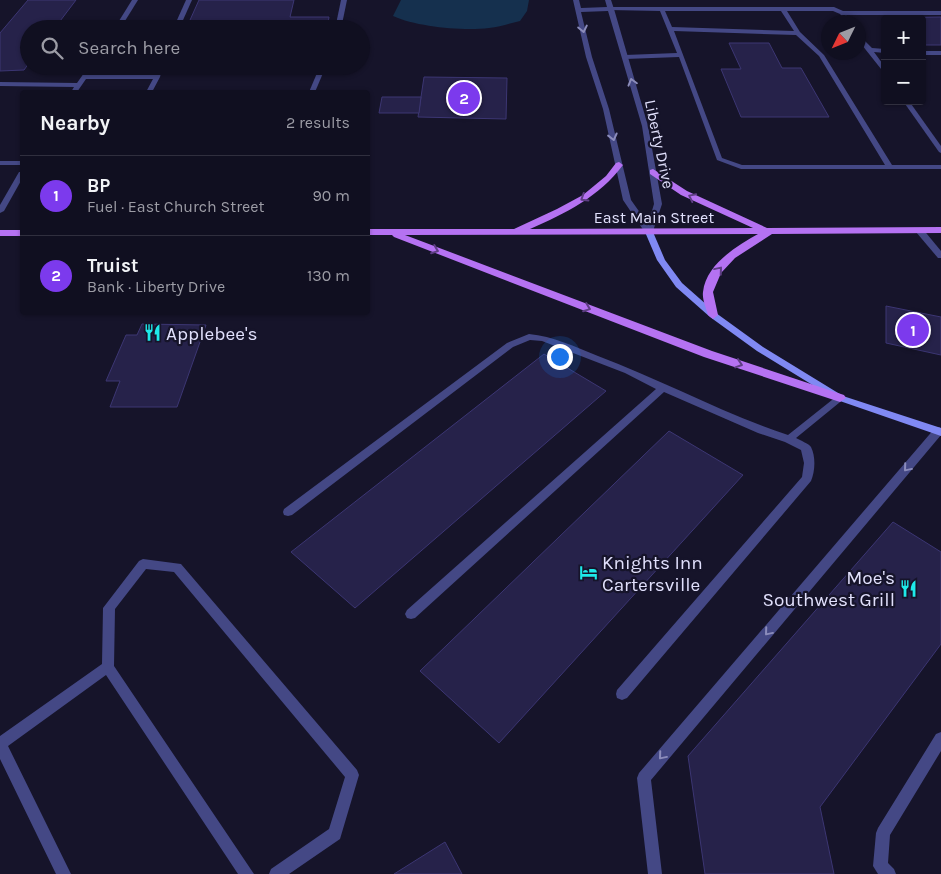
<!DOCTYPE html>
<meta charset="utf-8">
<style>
:root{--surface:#100f20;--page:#191829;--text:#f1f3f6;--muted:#9c9ca5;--line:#302f3e;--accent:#7c3aed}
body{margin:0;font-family:Karla,sans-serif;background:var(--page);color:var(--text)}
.controls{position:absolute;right:15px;top:15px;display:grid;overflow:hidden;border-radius:5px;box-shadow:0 1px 4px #0004}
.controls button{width:45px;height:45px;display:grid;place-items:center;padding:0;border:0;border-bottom:1px solid var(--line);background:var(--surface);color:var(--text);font:25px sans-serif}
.compass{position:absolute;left:821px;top:15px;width:45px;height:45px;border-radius:50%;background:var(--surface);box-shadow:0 1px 4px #0004;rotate:227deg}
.you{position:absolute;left:559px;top:356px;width:18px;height:18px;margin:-12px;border:4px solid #fff;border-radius:50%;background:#1a73e8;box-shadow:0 0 0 8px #1a73e833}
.badge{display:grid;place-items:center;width:32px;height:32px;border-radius:50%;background:var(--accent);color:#fff;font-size:16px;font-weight:700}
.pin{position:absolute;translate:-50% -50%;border:2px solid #fff;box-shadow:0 1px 5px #0006}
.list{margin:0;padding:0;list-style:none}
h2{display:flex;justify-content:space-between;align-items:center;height:65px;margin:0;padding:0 20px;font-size:21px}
h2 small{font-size:16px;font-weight:400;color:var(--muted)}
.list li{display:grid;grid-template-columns:32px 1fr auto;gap:15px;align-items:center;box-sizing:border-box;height:80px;padding:0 20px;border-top:1px solid var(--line)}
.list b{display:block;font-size:19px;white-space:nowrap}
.list p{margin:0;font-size:16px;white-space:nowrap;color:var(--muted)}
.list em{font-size:16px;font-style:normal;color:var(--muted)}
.icon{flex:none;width:28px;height:28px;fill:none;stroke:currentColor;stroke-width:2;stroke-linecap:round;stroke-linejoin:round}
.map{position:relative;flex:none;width:941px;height:874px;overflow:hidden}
.search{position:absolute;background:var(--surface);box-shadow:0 1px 4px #0004;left:20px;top:20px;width:350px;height:55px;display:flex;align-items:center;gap:12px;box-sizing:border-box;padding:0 18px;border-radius:28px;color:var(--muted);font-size:19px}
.panel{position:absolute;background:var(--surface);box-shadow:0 1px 4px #0004;left:20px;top:90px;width:350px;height:225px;border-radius:5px}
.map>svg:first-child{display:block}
.water{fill:#15304e}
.building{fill:#26224a;stroke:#3c3673}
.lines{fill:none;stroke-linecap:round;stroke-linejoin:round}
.service{fill:#444885;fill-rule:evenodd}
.minor{fill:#444885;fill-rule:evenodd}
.secondary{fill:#8089f3;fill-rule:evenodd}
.primary{fill:#b572f2;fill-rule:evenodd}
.oneway{stroke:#8b8cbb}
.oneway2{stroke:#5e3e84}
.labels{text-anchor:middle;stroke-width:4.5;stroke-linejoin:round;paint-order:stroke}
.far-street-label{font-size:16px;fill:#e1e0fc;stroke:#16142a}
.poi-label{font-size:19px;fill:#e1e0fc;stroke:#16142a;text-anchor:start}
</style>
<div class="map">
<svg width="941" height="874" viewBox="0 0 941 874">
<rect width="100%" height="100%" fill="#16142a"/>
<path class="water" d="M 401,0 L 529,0 L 527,11 L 520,21 C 510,23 500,27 489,28 C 463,31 417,27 393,16 Z"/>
<g class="building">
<polygon points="28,0 76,0 54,29 29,29 29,63 24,70 0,71 0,33"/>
<polygon points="199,0 294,0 290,17 329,17 327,29 186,29"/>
<polygon points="941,17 941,45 922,45 922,19 885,19 885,21 882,18"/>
<polygon points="729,43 769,43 782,68 801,68 829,117 741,117 721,69 741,69"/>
<polygon points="424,77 507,78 506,119 418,117"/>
<polygon points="382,97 421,97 419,113 379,113"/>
<polygon points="886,306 941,317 941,355 886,343"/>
<polygon points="142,324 206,325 177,407 110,407 120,381 106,381 126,335 137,335"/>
<polygon points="544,354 606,391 355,608 291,552"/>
<polygon points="669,431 743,475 499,743 420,671"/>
<polygon points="893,522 941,552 941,644 820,807 834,874 705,874 688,756"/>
<polygon points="445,842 462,874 394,874"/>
</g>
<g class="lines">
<g class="service">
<polygon points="132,0 138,0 120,29 114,29"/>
<polygon points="186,0 192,0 179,29 173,29"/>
<polygon points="341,0 347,0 341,29 335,29"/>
<path d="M 611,7 L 834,7 L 843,11 L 941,11 L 941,15 L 846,15 L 852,22 L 847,22 L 840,14 L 833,11 L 787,11 L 800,32 L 824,55 L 892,165 L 941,165 L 941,169 L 741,169 L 717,160 L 679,57 L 625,59 L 622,57 L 625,55 L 677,53 L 660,11 L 609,10 L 609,8 ZM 665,11 L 781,11 L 794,31 L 672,27 ZM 674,31 L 796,35 L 819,56 L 885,165 L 742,165 L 722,158 Z"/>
<polygon points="858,34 872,48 885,49 885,53 874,52 885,67 885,74 858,40"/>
<rect x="922" y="51" width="19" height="4"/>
<polygon points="89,66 95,66 89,75 154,75 157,66 163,66 160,77 152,92 146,92 153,79 86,79 77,92 71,92 74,87 0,86 0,82 77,83"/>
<polygon points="320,66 326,66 315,92 309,92"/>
<polygon points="903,101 909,101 941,146 941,153 939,152"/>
<rect x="0" y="161" width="22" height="4"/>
<polygon points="19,172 22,172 22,179 4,211 0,213 0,205"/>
<polygon points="916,228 922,228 941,251 941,258 938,258 916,232"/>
<path d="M 529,334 C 553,336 575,347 598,356 C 662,380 722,413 788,435 L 837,396 L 840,395 L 845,398 L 796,438 C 801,441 808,443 811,447 C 816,457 815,472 811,481 L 627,698 L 622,700 L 617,698 L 616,694 L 617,690 L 802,477 L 804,463 L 801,450 L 785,442 L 758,433 L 664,392 L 415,618 L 411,619 L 407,618 L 405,614 L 407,610 L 656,389 L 625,373 L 542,341 L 530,340 L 513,347 L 292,515 L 288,516 L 284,515 L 283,512 L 284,509 L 507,343 Z"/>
<polygon points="939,427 941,428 941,435 651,780 662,874 648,874 637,778 639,773 935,428"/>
<polygon points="143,559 181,564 357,770 359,775 340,839 289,874 269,874 271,869 329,829 345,777 174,572 146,569 115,609 114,666 254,874 238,874 106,675 8,746 71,874 56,874 0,759 0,736 102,664 103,608 139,561"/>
<polygon points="941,732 941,751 890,835 888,863 894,869 896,874 878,874 873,866 876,833 878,828 936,734"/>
</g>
<path class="minor" d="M 573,0 L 579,0 L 581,8 L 607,7 L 605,0 L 611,0 L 614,9 L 648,126 L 662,204 L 652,234 L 646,234 L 623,200 L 603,109 L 586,57 ZM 608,11 L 642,126 L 654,204 L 648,224 L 631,200 L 609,109 L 592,57 L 581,12 Z"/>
<polygon class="secondary" points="646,230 652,230 653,232 665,260 682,283 716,313 763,347 843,396 941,428 941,436 837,400 757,351 710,317 676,287 657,260 645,232"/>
<g class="primary">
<path d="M 619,162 L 623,165 C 599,197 566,213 530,229 L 753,228 L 681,195 L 650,174 L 650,170 L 653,169 L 687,191 L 767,228 L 941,227 L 941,233 L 772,234 L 735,258 L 721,273 L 713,292 L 718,315 L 713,319 L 708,315 C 706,308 702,299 703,292 C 706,264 737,246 758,234 L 405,235 L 712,351 L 844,395 L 846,398 L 840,402 L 704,357 L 394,237 L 392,235 L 368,235 L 368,229 L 514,229 L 557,209 L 583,195 L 606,176 L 616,163 Z"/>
<rect x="0" y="230" width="22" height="6"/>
</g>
</g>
<defs><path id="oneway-chevron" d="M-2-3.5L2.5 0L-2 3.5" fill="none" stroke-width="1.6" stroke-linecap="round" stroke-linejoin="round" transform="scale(1.25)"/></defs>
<g class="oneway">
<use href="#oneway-chevron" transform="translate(583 29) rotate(78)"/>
<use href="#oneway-chevron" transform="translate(632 82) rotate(-106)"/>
<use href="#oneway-chevron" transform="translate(613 137) rotate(76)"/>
<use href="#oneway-chevron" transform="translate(907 468) rotate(130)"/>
<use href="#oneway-chevron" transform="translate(768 632) rotate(130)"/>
<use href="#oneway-chevron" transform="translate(662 756) rotate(130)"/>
</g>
<g class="oneway2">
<use href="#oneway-chevron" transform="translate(692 197) rotate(-154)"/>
<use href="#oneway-chevron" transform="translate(584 198) rotate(148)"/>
<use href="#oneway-chevron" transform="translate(435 250) rotate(21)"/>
<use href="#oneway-chevron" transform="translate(719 270) rotate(-50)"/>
<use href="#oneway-chevron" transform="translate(587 308) rotate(21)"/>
<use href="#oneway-chevron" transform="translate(739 364) rotate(18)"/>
</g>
<defs>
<symbol id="restaurant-bare" viewBox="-9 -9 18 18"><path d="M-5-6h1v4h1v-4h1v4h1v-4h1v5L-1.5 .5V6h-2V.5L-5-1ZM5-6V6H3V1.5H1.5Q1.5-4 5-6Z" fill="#1eeaea" stroke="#16142a" stroke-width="2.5" paint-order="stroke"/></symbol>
<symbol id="hotel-bare" viewBox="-9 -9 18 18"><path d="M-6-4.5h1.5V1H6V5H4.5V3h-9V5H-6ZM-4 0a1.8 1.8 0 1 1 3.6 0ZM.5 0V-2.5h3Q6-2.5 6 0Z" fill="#1eeaea" stroke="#16142a" stroke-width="2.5" paint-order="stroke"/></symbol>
</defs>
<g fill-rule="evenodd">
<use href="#restaurant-bare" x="140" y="320" width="25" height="25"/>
<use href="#hotel-bare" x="576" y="560" width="25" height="25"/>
<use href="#restaurant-bare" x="896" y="576" width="25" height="25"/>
</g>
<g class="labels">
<g class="far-street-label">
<text transform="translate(660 144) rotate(78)" y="6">Liberty Drive</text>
<text x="654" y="223">East Main Street</text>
</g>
<g class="poi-label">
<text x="166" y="340">Applebee's</text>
<text x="602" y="569">Knights Inn<tspan x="602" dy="22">Cartersville</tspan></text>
<text x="895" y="584" text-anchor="end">Moe's<tspan x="895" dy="22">Southwest Grill</tspan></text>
</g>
</g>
</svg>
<div class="controls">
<button>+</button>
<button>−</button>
</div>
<svg class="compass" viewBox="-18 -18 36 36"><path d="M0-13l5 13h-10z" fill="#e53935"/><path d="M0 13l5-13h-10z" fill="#9c9ca5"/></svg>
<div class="you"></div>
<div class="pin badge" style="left:913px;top:330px">1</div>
<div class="pin badge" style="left:464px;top:98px">2</div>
<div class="search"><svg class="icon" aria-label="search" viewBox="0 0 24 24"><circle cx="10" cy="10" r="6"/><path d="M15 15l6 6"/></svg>Search here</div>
<section class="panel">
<h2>Nearby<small>2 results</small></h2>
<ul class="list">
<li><span class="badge">1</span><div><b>BP</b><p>Fuel · East Church Street</p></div><em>90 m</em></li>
<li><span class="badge">2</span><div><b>Truist</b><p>Bank · Liberty Drive</p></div><em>130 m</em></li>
</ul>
</section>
</div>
